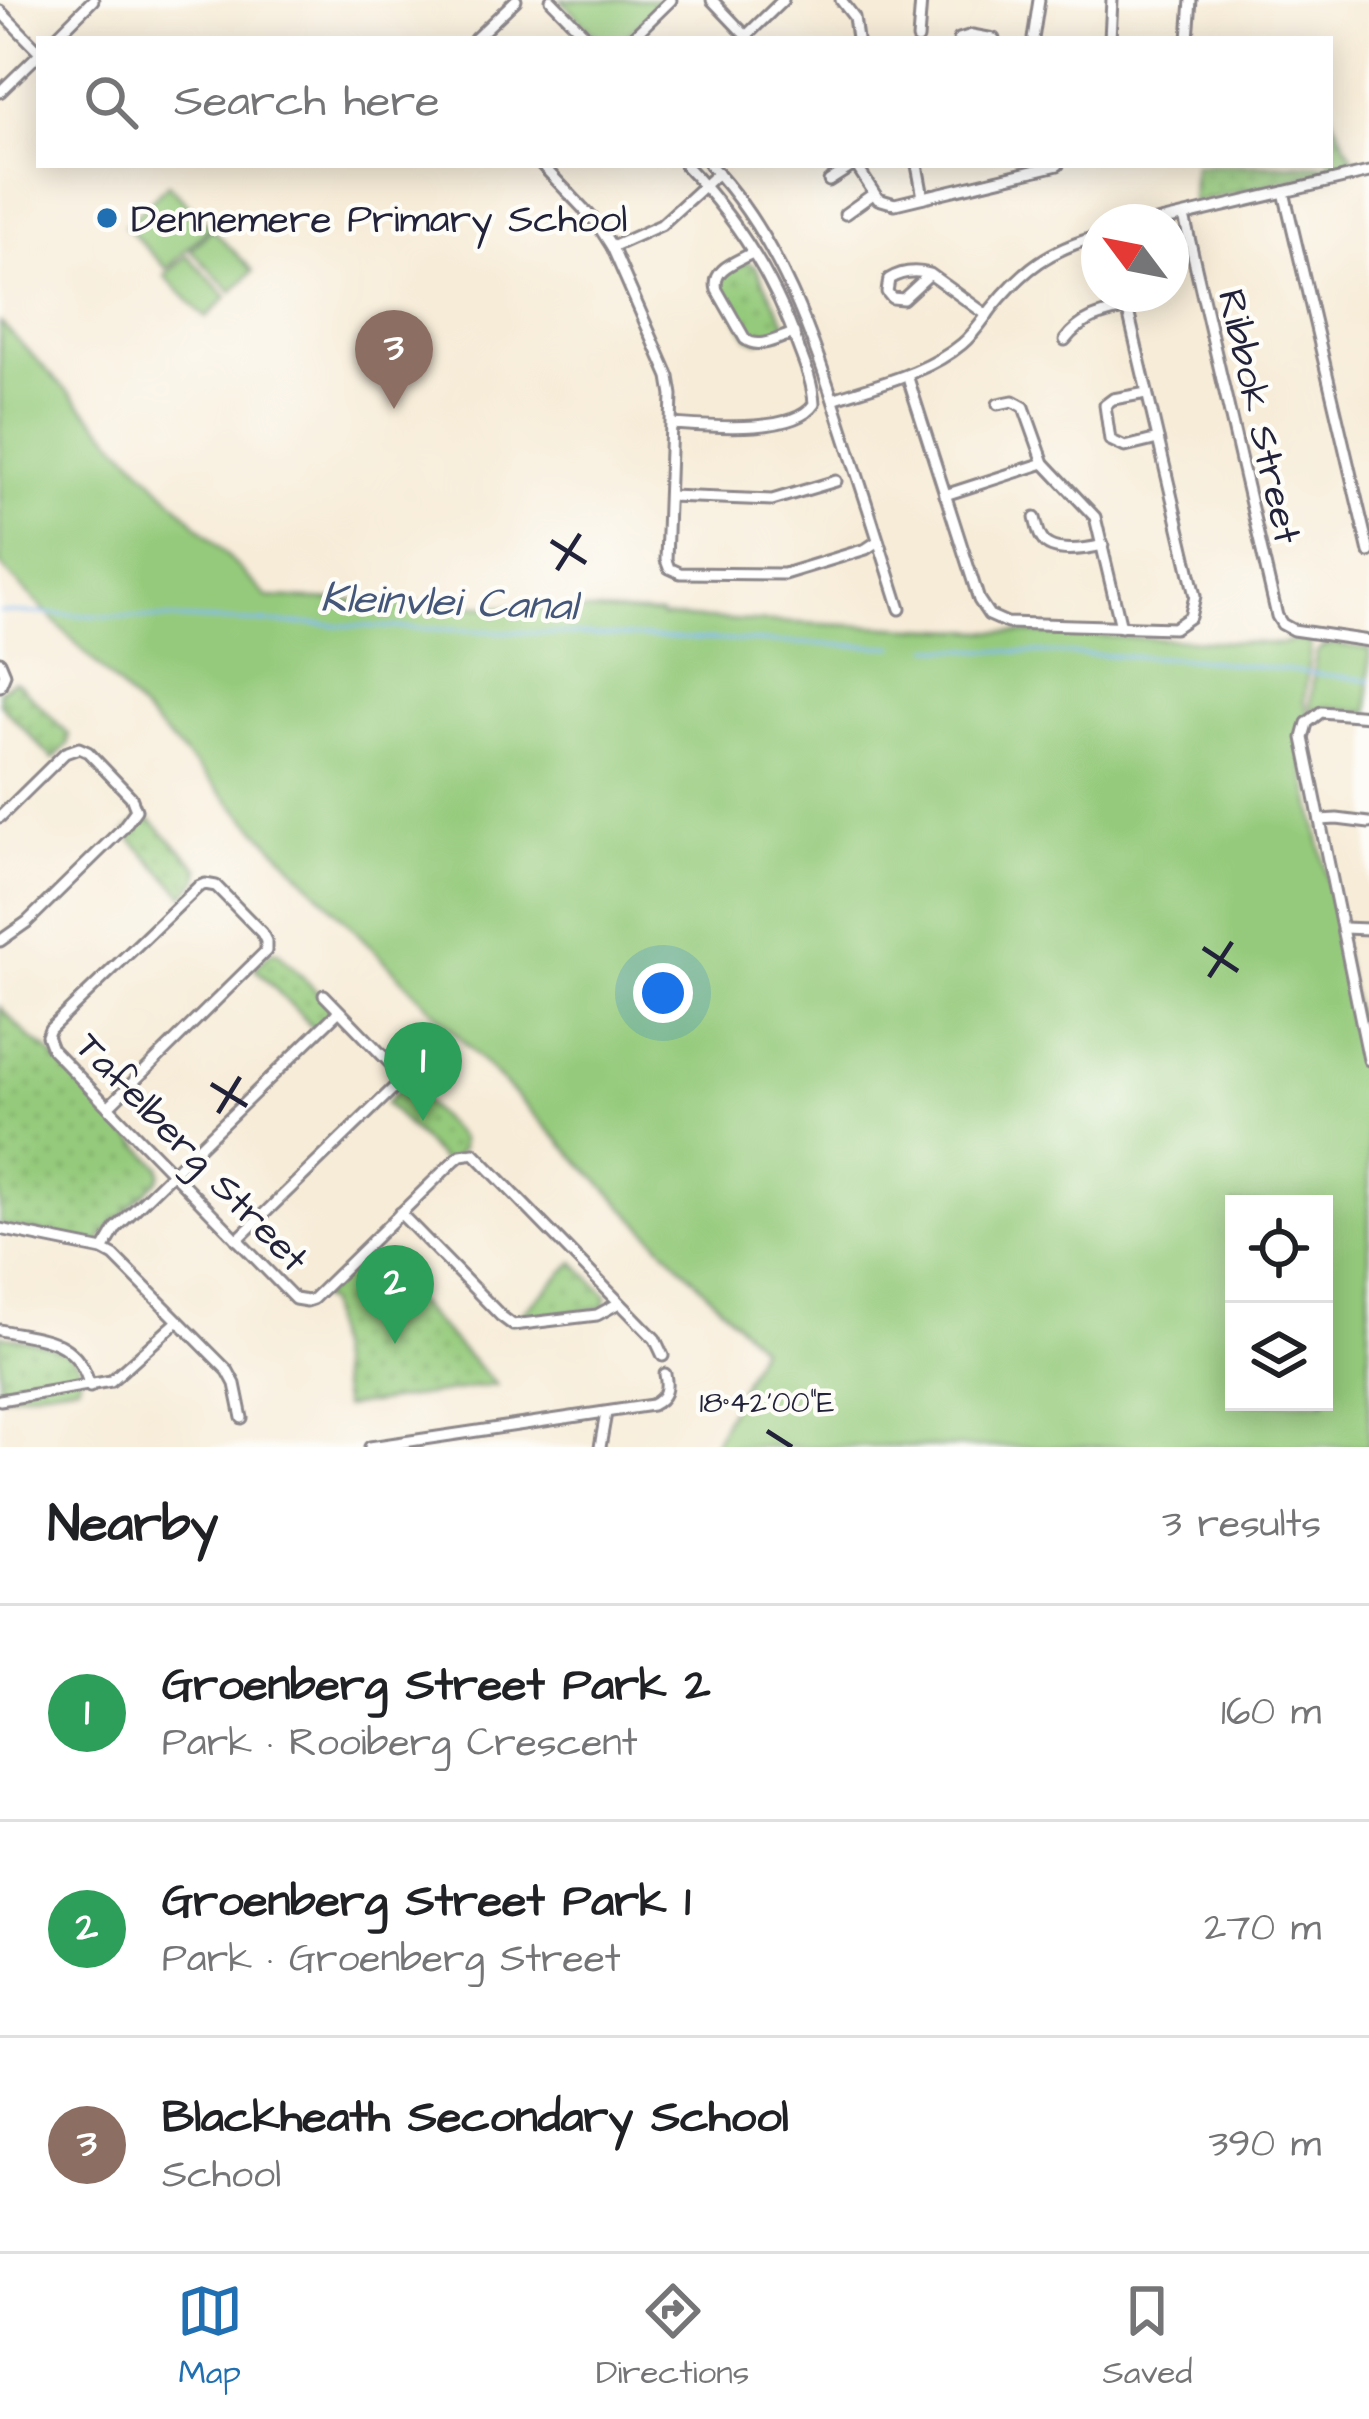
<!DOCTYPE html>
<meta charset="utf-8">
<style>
:root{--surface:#fff;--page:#f6f6f6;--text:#202124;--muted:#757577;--line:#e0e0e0;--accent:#1f6fb2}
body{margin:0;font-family:"Architects Daughter",sans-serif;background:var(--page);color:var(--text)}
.controls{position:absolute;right:36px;bottom:36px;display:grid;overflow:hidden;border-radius:0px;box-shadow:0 6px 30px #0003}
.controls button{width:108px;height:108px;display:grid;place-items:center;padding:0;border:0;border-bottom:3px solid var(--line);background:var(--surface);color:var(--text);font:60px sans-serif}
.compass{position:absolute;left:1081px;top:204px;width:108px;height:108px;border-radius:50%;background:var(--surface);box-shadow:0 6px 30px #0003;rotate:302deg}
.you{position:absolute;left:663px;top:993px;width:42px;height:42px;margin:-30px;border:9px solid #fff;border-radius:50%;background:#1a73e8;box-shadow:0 0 0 18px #1a73e833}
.badge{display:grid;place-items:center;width:78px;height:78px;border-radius:50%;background:var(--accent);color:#fff;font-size:39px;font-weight:700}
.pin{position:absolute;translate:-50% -99px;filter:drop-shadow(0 3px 6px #0008)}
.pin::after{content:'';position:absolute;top:63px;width:42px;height:36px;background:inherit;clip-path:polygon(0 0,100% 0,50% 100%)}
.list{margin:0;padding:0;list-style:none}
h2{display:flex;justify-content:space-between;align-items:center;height:156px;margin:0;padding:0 48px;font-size:51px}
h2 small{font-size:39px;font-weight:400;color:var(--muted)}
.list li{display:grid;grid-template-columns:78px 1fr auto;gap:36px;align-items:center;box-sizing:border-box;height:216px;padding:0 48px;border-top:3px solid var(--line)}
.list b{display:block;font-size:45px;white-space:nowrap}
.list p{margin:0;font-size:39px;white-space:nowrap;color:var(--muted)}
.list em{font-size:39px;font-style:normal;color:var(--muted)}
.icon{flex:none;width:66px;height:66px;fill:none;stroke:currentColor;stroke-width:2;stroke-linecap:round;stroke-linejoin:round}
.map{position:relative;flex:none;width:1369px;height:1447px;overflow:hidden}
.search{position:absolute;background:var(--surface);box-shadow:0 6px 30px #0003;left:36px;right:36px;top:36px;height:132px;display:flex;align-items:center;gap:30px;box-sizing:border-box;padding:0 42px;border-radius:0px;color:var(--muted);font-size:45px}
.sheet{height:804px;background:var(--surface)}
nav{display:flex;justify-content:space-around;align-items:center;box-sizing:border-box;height:168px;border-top:3px solid var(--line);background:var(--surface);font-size:33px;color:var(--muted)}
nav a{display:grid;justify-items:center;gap:6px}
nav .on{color:var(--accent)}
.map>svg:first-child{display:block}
.grass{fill:#95ca7b;stroke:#5c765b;stroke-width:3;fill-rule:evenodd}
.park{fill:url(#park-dots);stroke:#5c765b;stroke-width:3}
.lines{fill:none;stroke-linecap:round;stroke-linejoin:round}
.stream{stroke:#82baf2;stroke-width:3}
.minor-casing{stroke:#8c878a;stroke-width:15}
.minor{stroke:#fff;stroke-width:9}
.ticks{fill:none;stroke:#22223b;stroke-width:4.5}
.poi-dot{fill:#1f6fb2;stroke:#fdfcf7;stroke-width:4.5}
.labels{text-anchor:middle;stroke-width:9;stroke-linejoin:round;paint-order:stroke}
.poi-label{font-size:39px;fill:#22223b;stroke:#fdfcf7;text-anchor:start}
.street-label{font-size:39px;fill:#22223b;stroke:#fdfcf7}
.water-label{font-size:42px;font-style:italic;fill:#44577b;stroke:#fdfcf7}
.ticks-label{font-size:30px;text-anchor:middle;fill:#22223b;stroke:#fdfcf7;stroke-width:9;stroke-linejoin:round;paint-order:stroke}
</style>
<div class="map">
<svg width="1369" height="1447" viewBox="0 0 1369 1447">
<defs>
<pattern id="park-dots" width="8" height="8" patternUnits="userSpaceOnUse" patternTransform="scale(3)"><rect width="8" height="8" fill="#95ca7b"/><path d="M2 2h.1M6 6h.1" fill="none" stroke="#80ad6b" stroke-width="1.8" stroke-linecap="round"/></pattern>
</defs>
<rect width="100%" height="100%" fill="#fdfcf7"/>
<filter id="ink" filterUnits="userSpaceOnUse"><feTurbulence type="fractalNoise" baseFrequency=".00833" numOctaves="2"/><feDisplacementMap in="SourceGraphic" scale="24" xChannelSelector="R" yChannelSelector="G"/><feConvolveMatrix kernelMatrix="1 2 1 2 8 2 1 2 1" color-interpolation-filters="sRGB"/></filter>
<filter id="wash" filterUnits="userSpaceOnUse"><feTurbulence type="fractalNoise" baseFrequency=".004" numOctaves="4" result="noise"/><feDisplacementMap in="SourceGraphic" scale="48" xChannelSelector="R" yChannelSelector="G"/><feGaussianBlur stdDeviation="2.7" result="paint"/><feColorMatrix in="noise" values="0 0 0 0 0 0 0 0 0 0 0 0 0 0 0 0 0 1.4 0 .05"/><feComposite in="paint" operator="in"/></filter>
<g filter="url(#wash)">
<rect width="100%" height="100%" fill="#f7ecd8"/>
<g class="grass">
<polygon points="561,0 664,0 623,39 599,39"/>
<polygon points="168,184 210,227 167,269 125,226"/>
<polygon points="212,229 253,271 232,292 191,250"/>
<polygon points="187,255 227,297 206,318 165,276"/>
<path d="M 0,322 L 267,597 L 661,614 L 661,617 L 1280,644 L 1297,640 L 1311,642 L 1304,702 L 1309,713 L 1302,722 L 1298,737 L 1369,1079 L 1369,1447 L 712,1447 L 760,1347 L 0,565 ZM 1234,1204 L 1324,1204 L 1324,1402 L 1234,1402 Z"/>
<polygon points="1333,644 1369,649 1369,712 1328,707 1313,710 1310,706 1316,653 1322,647"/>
</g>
<g class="park">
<polygon points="1330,113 1356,164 1192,203 1194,165 1330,165"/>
<polygon points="747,262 756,267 786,324 779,334 758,341 748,337 720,285 724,273"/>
<polygon points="13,681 18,683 69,735 68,744 53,759 0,704 0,691"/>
<polygon points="147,816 200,869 198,881 184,895 125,833 141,817"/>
<polygon points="271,952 278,952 331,1006 332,1013 315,1030 255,968"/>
<polygon points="0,1007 30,1038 46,1049 160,1167 161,1174 158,1180 114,1222 98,1243 0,1225"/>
<polygon points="402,1087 411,1088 461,1139 461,1150 446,1165 386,1103"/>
<polygon points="367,1252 496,1385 343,1407 327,1303 319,1298"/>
<polygon points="574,1262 606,1295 605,1307 514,1321"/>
<path d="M 0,1335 C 24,1340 95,1346 78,1384 L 0,1396 Z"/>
</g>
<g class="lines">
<g class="stream">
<polyline points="0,612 895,647"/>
<polyline points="930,648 1193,659 1369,680"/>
</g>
</g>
</g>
<g filter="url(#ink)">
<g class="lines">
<defs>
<g id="minor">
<polyline points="551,0 589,39"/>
<polyline points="712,0 749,39"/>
<polyline points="841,0 854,17 857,39"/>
<polyline points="0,11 39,51"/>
<polyline points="746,36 783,0"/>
<polyline points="54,39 93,0"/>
<polyline points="475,39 516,0"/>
<polyline points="631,39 671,0"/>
<polyline points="918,39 921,0"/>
<polyline points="959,39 972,35 994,39"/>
<polyline points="1033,39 1039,0"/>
<polyline points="1110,39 1112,0"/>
<polyline points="1188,39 1191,0"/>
<polyline points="0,92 39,54"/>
<polyline points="542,165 596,222 612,247 669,377 672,395 666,560 669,568 680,573 784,574 866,549 878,541"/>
<path d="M 710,165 C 781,240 813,338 844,434 C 863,492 882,551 900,609"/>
<polyline points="856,165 878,199 895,204 1058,165"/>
<polyline points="917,165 923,197"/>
<polyline points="829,181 854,165"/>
<polyline points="1284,192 1369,552"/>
<polyline points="845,214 873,194"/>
<polyline points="1184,216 1277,616 1282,624 1293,630 1369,641"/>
<polyline points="1156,222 1369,172"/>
<polyline points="612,247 661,225 718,173"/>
<path d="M 752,253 C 736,262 711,269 717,290 L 745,339 C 759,350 778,338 794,333"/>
<path d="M 930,274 L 903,299 L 892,298 L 887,292 L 889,279 C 902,271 916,270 930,274 L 987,315"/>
<path d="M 1065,340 C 1082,318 1102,314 1128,308"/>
<polyline points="907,375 979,600 989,615 1007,623 1174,628 1190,617 1195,596 1124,294"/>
<polyline points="1147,393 1113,399 1105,405 1110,440 1125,447 1158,439"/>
<path d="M 833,399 C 877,384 926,374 962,344 C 974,334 983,320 992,308 C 1025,268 1049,250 1099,236"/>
<polyline points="998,404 1013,401 1024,407 1044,463 1095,517 1121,627"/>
<path d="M 672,424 C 705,426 794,435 814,404 C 813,385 806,367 799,349 C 775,279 736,218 685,165"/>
<polyline points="945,495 1044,463"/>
<polyline points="669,496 772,500 836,481"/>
<path d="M 1035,518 C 1037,525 1038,533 1042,539 C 1052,555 1087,549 1103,545"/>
<polyline points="0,662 5,674 0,686"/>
<polyline points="1369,716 1321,712 1307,723 1303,738 1369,1060"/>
<polyline points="0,817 65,753 79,748 88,752 131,797 136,810 122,829 27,922 0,941"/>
<polyline points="1320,820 1337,819 1369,823"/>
<polyline points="1343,928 1369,929"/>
<polyline points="324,995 417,1091"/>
<polyline points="108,1107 266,951 266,941 262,933 216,886 205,884 198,887 50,1029 47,1036 52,1049 81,1079 295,1299 307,1301 313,1299 455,1160 461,1155 474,1153 655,1339 663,1356"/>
<polyline points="400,1213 501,1316 513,1325 597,1315 619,1303"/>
<polyline points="0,1229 103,1250 114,1256 228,1371 235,1384 242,1418"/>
<polyline points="237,1240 403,1079"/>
<polyline points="103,1250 116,1228 339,1011"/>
<path d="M 0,1330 C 42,1339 77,1337 90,1387"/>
<polyline points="0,1400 111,1381 178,1321"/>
<path d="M 370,1447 L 652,1405 C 666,1398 668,1389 665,1374"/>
<polyline points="600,1447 606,1413"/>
</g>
</defs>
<use href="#minor" class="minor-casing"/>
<use href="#minor" class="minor"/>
</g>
</g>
<path class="ticks" d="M 551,541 L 586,563M 557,570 L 580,534M 1203,948 L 1238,971M 1209,977 L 1232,942M 211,1084 L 247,1106M 218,1113 L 240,1077M 767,1431 L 792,1447"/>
<circle class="poi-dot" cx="107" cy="218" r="12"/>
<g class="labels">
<g class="poi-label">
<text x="131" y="232">Dennemere Primary School</text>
</g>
<g class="street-label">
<text transform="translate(1261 416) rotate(77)" y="14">Ribbok Street</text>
<text transform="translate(193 1151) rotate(46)" y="14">Tafelberg Street</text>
</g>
<g class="water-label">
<text transform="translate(449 600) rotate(2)" y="15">Kleinvlei Canal</text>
</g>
</g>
<g class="ticks-label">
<text x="767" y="1412">18°42'00"E</text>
</g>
</svg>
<div class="controls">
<button><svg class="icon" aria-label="locate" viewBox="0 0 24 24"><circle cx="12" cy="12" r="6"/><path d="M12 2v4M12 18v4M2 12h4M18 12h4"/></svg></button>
<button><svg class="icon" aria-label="layers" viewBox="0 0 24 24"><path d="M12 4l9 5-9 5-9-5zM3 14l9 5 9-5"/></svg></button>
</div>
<svg class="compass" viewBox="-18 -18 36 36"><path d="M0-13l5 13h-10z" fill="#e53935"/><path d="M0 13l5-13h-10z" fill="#757577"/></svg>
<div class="you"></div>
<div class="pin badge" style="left:423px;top:1121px;background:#2e9e5b">1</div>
<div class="pin badge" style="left:395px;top:1344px;background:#2e9e5b">2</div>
<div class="pin badge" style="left:394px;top:409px;background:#8d6e63">3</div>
<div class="search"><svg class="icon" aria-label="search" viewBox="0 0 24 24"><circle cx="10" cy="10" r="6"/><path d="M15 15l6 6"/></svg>Search here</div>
</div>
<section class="sheet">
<h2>Nearby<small>3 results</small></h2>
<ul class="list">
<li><span class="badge" style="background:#2e9e5b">1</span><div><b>Groenberg Street Park 2</b><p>Park · Rooiberg Crescent</p></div><em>160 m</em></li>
<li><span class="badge" style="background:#2e9e5b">2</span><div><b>Groenberg Street Park 1</b><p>Park · Groenberg Street</p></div><em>270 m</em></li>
<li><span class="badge" style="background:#8d6e63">3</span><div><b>Blackheath Secondary School</b><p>School</p></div><em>390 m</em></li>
</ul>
</section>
<nav>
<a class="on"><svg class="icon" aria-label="map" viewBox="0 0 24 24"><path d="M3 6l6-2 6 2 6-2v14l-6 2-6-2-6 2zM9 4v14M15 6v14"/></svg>Map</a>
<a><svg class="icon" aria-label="directions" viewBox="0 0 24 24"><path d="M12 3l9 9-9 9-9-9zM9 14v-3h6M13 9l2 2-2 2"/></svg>Directions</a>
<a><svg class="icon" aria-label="saved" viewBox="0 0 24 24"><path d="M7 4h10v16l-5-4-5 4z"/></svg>Saved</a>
</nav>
